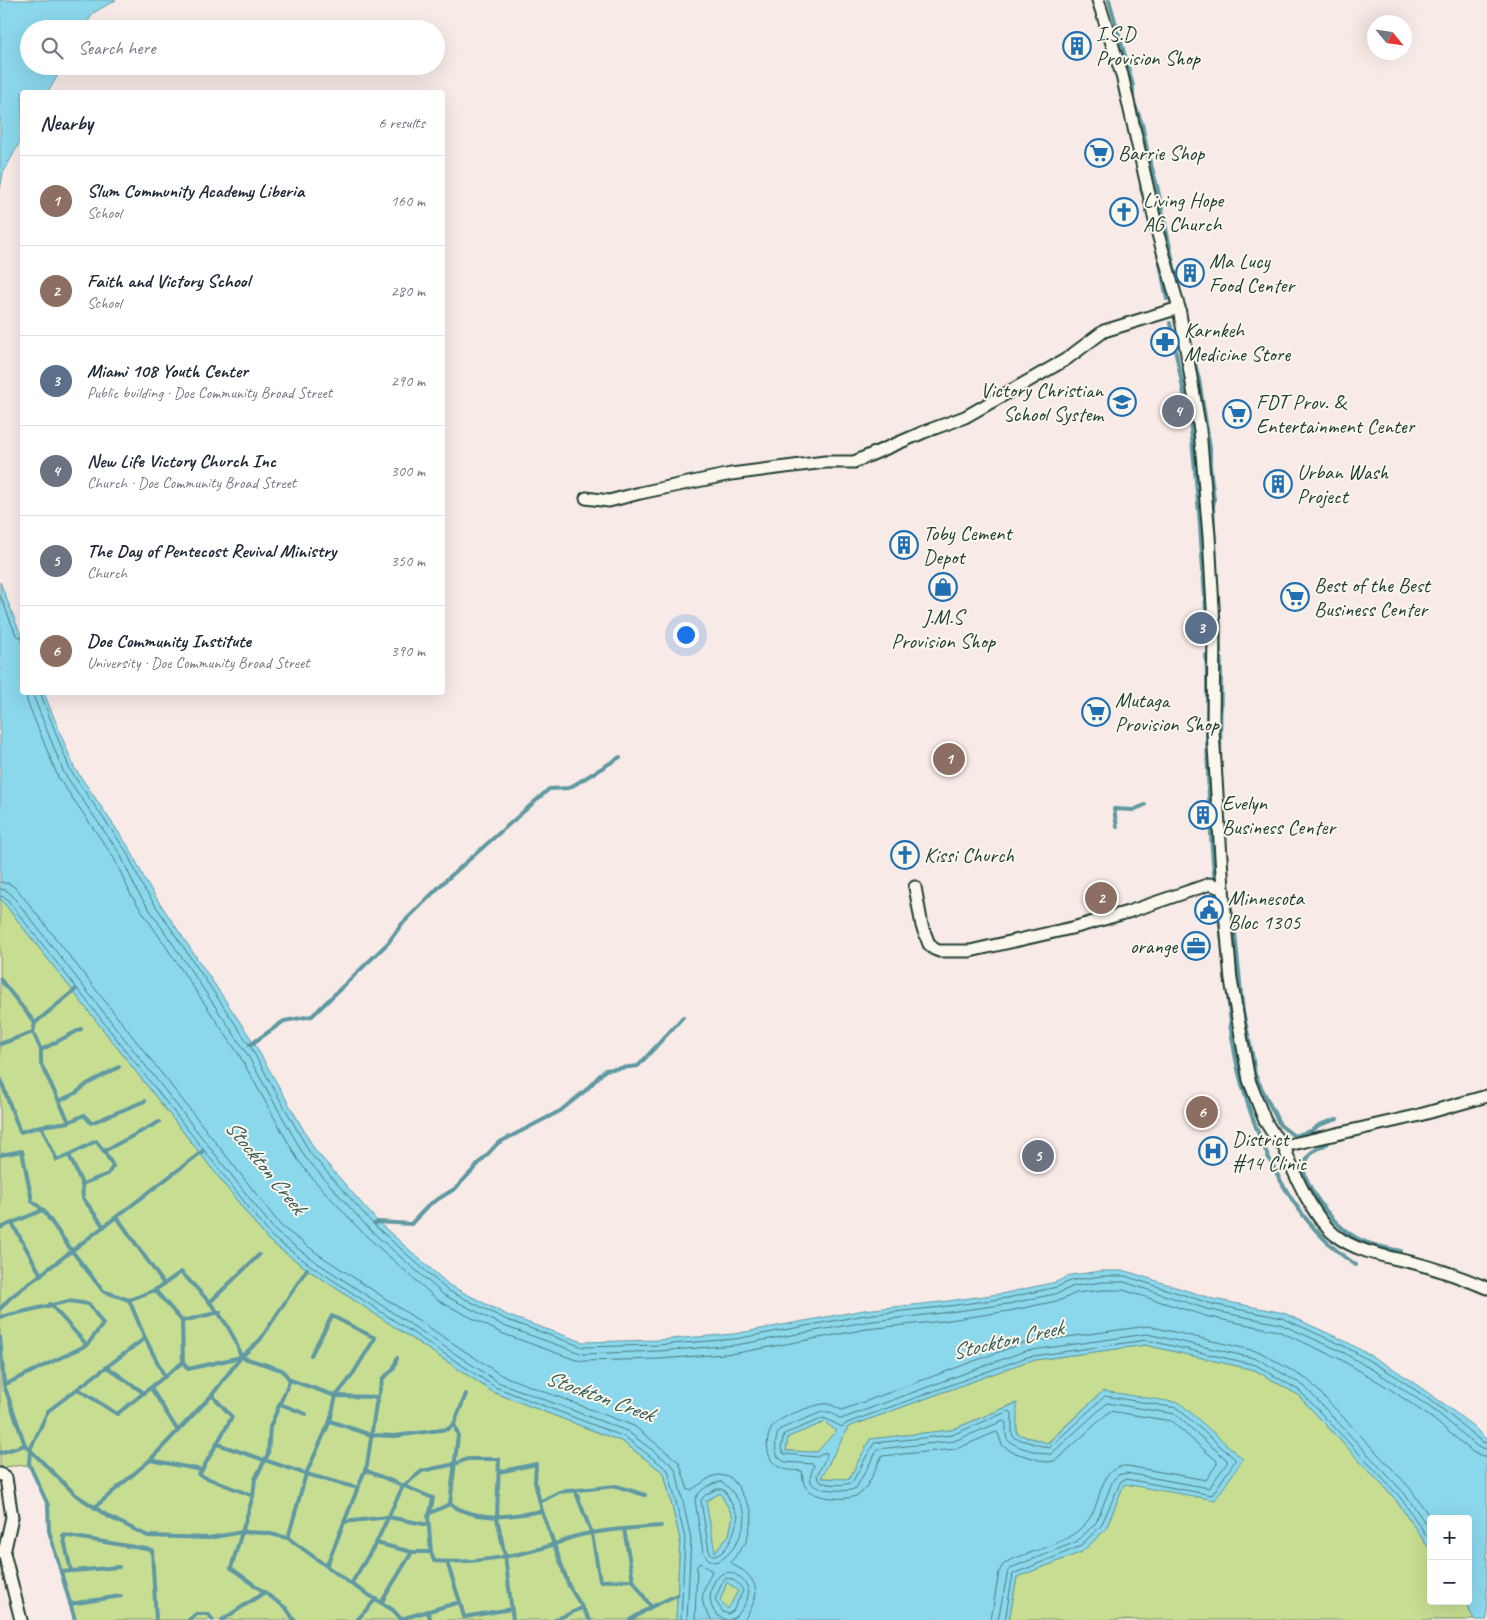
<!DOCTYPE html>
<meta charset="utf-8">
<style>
:root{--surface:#fff;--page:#f2f2f3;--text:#1f2937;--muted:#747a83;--line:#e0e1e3;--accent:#db2777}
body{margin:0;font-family:Caveat,sans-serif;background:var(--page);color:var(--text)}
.controls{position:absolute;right:15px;bottom:15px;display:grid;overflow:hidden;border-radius:5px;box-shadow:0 5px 20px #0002}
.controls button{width:45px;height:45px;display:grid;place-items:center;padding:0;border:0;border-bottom:1px solid var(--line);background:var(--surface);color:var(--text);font:25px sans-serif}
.compass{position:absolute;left:1367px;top:15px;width:45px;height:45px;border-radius:50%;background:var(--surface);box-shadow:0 5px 20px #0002;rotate:119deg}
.you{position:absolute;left:685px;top:634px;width:18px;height:18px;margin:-12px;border:4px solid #fff;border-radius:50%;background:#1a73e8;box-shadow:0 0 0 8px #1a73e833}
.badge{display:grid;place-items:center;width:32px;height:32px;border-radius:50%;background:var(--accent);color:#fff;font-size:16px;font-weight:700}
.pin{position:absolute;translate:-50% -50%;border:2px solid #fff;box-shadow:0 1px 5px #0006}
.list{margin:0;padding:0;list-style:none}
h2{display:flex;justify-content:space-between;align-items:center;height:65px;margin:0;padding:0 20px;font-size:21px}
h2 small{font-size:16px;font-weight:400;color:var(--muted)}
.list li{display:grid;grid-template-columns:32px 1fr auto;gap:15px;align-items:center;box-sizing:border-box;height:90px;padding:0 20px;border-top:1px solid var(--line)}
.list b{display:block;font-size:19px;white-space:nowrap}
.list p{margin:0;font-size:16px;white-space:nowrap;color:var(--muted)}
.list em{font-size:16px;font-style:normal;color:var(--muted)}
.icon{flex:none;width:28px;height:28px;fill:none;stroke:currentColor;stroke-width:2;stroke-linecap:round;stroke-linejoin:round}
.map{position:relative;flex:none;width:1487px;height:1620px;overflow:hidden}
.search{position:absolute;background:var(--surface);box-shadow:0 5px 20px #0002;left:20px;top:20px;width:425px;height:55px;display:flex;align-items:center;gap:12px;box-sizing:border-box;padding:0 18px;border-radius:28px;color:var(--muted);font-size:19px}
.panel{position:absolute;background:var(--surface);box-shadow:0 5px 20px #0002;left:20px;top:90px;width:425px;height:605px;border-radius:5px}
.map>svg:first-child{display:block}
.green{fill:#c7dd92;stroke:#738d63}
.water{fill:#8bd7ec;stroke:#6099a2;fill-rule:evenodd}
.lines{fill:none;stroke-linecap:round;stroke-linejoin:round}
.shore{stroke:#4a7b7e;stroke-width:1}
.stream{stroke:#6099a2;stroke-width:4}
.minor-casing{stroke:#1f3d34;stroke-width:15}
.minor{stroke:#fbf7ec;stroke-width:11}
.labels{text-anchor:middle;stroke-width:4;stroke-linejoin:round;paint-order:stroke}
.poi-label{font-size:21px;fill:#1f3d34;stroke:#fbf7ec;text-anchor:start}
.water-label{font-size:22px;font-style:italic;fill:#355c59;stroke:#fbf7ec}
</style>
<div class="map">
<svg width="1487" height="1620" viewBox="0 0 1487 1620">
<rect width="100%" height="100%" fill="#f8eae6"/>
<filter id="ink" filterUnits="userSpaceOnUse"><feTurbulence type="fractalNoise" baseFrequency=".02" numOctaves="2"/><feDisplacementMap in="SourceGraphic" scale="10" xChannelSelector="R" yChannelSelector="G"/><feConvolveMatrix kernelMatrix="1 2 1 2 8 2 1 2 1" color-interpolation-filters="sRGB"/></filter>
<g filter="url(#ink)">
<g class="green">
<polygon points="0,898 268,1240 307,1269 493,1392 623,1442 664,1473 680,1539 676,1620 75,1620 49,1531 48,1505 29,1465 0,1467"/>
<polygon points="1145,1345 1255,1370 1298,1395 1396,1500 1431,1551 1431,1601 1465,1601 1474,1620 1009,1620 1017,1577 1082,1552 1106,1529 1124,1484 1103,1391 1047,1443 1017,1434 1016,1403 951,1430 870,1439 849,1479 821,1478 848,1427 1028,1361"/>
<polygon points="825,1422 836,1431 817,1452 786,1451 788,1437"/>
<polygon points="720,1493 733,1516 729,1535 714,1552 706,1501"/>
<polygon points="727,1582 738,1591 728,1610 720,1600"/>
</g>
<g class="water">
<polygon points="0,0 116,0 93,13 84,29 29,29 29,66 63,66 48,92 22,92 22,138 3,173 0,190"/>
<path d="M 0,582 L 22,638 L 22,692 L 44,693 L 74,767 L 130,849 L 147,884 L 254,1043 L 315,1150 L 378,1222 L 449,1285 L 509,1316 L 583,1342 L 658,1340 L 734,1334 L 864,1310 L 941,1302 L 1006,1293 L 1056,1282 L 1071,1275 L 1102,1271 L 1126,1271 L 1213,1299 L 1284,1313 L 1347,1342 L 1397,1371 L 1444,1404 L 1473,1426 L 1487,1440 L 1487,1620 L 1474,1620 L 1465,1601 L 1468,1601 L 1468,1519 L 1431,1519 L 1431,1551 L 1396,1500 L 1298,1395 L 1255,1370 L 1145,1345 L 1028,1361 L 848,1427 L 821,1478 L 849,1479 L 870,1439 L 951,1430 L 1017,1403 L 1017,1434 L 1048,1443 L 1103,1391 L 1180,1403 L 1243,1459 L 1215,1500 L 1124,1484 L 1106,1529 L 1082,1552 L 1017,1577 L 1009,1620 L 676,1620 L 680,1539 L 664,1473 L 623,1442 L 493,1392 L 307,1269 L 268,1240 L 0,898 ZM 825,1422 L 836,1431 L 817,1452 L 786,1451 L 788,1437 ZM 720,1493 L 733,1516 L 729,1535 L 715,1552 L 706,1501 ZM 727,1582 L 738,1591 L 728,1609 L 720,1600 Z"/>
</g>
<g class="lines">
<g class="shore">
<polyline points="0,595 16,635 22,638"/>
<polyline points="26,692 27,701 58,777 114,858 131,895 238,1053 298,1160 313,1179 365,1235 439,1301 501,1333 576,1360 583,1361 659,1359 737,1353 867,1329 943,1321 1009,1311 1061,1300 1076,1293 1103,1290 1123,1290 1209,1317 1278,1331 1338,1358 1387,1387 1433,1419 1474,1453 1487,1457"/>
<polyline points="34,692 34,698 64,773 120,854 137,891 244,1049 305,1157 370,1230 444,1295 504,1326 583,1354 658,1351 736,1345 865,1322 942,1313 1008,1304 1059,1293 1074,1286 1103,1282 1124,1282 1210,1310 1280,1324 1341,1351 1391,1381 1438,1413 1478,1447 1487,1449"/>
<polyline points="40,692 70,770 126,851 143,887 250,1046 310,1153 374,1225 447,1290 507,1320 583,1347 658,1345 735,1339 865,1315 941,1307 1007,1298 1057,1287 1073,1280 1102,1276 1125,1276 1212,1304 1282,1318 1344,1346 1394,1375 1441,1408 1482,1442 1487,1443"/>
<path d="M 0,882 L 10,884 L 17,889 L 282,1227 L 318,1254 L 501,1375 L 634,1426 L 679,1462 L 688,1490 L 691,1490 L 711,1477 L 718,1475 L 730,1477 L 737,1485 L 751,1509 L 752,1518 L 746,1542 L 731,1562 C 734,1566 739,1568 744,1571 C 763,1588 756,1601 744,1620"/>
<polyline points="0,889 6,890 11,894 276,1232 313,1260 498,1382 627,1431 672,1465 676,1471 691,1538 687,1620"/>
<polyline points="0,896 6,898 272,1237 310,1265 495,1387 625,1437 668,1470 685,1538 681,1620"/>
<path d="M 721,1482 C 730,1485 744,1507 745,1516 C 745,1531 731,1560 714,1562 L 708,1559 L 703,1553 L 695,1500 C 698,1490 711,1483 721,1482 Z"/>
<path d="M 717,1489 L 721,1489 L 725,1491 L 738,1516 C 735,1530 730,1551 715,1556 L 711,1554 L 709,1551 L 701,1501 L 704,1496 Z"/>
<path d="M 726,1578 C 733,1578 741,1585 743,1591 L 733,1611 L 728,1614 L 723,1612 L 715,1600 L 722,1582 Z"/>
<path d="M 695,1620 L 697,1566 L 700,1563 L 712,1571 C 703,1592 696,1600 712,1620"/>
<path d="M 727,1620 C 695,1613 714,1556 739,1577 C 742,1580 745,1582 747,1586 C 753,1596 739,1618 729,1620"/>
<path d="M 991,1620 L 999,1572 L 1003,1565 L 1010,1560 C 1036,1550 1072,1543 1089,1519 C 1102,1502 1099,1465 1127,1466 L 1206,1480 L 1217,1464 L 1217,1461 L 1171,1421 L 1110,1411 L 1060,1457 L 1054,1461 L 1046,1462 L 1012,1452 L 1002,1445 L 998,1433 L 996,1432 L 956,1449 L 882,1456 C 875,1467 871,1484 861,1493 C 851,1502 815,1499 807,1489 C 802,1483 803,1477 802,1471 C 795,1470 786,1471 779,1467 C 764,1460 764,1433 776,1423 C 783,1416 814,1405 823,1404 C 831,1403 836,1408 842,1410 L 1023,1343 L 1148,1326 L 1260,1352 L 1308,1380 L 1410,1488 L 1431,1519"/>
<path d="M 998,1620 L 1008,1571 L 1013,1567 L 1076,1542 L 1096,1523 L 1113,1480 L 1118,1475 L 1126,1473 L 1209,1488 L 1227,1463 L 1227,1460 L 1175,1414 L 1107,1403 L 1051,1454 C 1043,1455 1011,1446 1007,1439 C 1005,1434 1006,1428 1006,1423 L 1003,1421 L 954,1441 L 878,1449 L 856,1488 C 849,1492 843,1490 836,1490 C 819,1489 803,1488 814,1466 L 813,1464 L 785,1462 L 778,1457 C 774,1449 775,1437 780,1429 L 822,1412 L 830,1412 L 841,1419 L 1025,1351 L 1147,1334 L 1258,1359 L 1304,1386 L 1404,1493 L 1431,1531"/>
<path d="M 1005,1620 L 1013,1574 L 1079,1547 L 1101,1526 L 1121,1481 L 1126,1479 L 1212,1495 L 1235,1461 L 1235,1459 L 1177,1408 L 1105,1396 L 1049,1448 L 1014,1438 L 1012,1433 L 1012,1413 L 1009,1411 L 952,1435 L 874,1443 L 853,1481 C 847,1487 824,1485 818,1480 L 817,1475 L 827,1455 L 826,1452 L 817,1457 L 784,1454 L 781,1449 L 784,1434 L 824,1418 L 842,1427 L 847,1423 L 1027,1357 L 1146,1340 L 1256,1365 L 1300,1391 L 1400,1497 L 1431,1542"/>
</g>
<g class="stream">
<polyline points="1109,0 1125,56 1133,86 1133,100 1142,124 1147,150 1157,186 1178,286"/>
<polyline points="1142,183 1141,189 1146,203"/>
<polyline points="1157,248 1167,299"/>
<polyline points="1170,323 1191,428 1199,512 1206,611 1205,622"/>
<polyline points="1192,352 1199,380 1210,448 1210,466 1214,500 1213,507 1221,670 1220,767"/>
<path d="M 1206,655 C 1208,682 1207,709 1207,736 C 1208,785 1210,834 1215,883"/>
<polyline points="1117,827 1114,809 1133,810 1145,805"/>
<polyline points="1216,889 1224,959"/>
<polyline points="1229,901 1234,924 1243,1012 1252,1054 1255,1075 1280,1125 1294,1136 1311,1131 1319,1125 1337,1119"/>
<polyline points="0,979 35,1023"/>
<polyline points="1227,986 1231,1024"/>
<path d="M 1230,1024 C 1233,1041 1235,1059 1240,1077 C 1259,1148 1293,1224 1356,1265"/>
<polyline points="33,1032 41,1050 41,1064 69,1122 84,1115 91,1123 145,1101"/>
<polyline points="0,1044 33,1032 35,1023 76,989"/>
<polyline points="250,1045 284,1021 312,1016 388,943 401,925 445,881 549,789 569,788 620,757"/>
<polyline points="41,1050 81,1029"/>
<polyline points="0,1078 20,1132 41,1126 69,1122"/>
<polyline points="59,1101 76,1093 87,1084 119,1067"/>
<polyline points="41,1126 57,1160 69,1155 96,1141 104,1151"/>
<path d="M 1328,1143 L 1312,1152 L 1302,1166 C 1309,1193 1336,1230 1363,1241 C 1374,1246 1388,1248 1401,1251"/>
<polyline points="0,1155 22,1151 32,1201 43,1210"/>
<polyline points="69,1155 82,1184 83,1198 104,1227"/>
<polyline points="82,1184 108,1174 113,1166 104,1151 159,1122"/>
<polyline points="117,1217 164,1284 155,1290 182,1321 183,1362 188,1369 241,1357"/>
<polyline points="12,1223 41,1275"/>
<polyline points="375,1224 378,1222 411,1224 430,1204 456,1188 498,1143 560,1111 585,1091 605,1070 638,1066 683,1017"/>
<polyline points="0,1228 43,1210 72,1251 103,1291 129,1300 155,1290"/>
<path d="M 164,1284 L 181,1272 C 206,1298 231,1321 241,1357 L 282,1370 L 290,1380 L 336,1396 L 378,1397"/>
<polyline points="210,1302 259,1255"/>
<polyline points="50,1304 87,1345"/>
<polyline points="0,1309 11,1297 203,1151"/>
<polyline points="0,1317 69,1301 89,1304 103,1324 87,1345 4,1385"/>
<polyline points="182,1321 220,1312"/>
<polyline points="0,1337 4,1385 25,1445 76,1495 109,1517 148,1536 209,1538 242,1532 266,1533 288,1538 351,1584 393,1610 402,1620"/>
<polyline points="145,1338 165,1377"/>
<polyline points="107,1367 144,1393"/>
<polyline points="151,1388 178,1431"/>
<polyline points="78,1389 117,1414 183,1362"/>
<polyline points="212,1395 232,1417 199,1475 253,1496 231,1568 286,1608 294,1620"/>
<polyline points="280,1404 306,1414"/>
<polyline points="330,1421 371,1435 395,1436 448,1429 454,1424 466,1394"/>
<polyline points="217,1444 306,1474 358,1488"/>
<polyline points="0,1453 25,1445"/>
<polyline points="150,1460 202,1470"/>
<polyline points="365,1470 433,1498 430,1513"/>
<polyline points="499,1472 536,1464 535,1482 542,1511 569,1586 590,1620"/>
<polyline points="575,1490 592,1534 600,1581 633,1580"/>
<polyline points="253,1496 255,1479 268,1454 270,1427 290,1380"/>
<polyline points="540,1502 559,1492 616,1486 645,1495"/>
<polyline points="450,1504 458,1435 454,1424"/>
<polyline points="95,1507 150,1460 212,1395 241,1357 260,1340 307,1269"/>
<polyline points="344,1522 388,1517 429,1525"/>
<polyline points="624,1529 633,1580 651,1607"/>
<polyline points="288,1538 306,1474 330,1421 336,1396 351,1377 375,1338 332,1316 311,1355"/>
<path d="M 376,1543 L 412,1552 L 431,1552 L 434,1561 C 471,1564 520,1556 555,1544 C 561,1542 567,1539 573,1537 C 600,1530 632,1528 661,1526"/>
<path d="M 431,1552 L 428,1516 L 430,1513 L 450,1504 C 479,1523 510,1516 542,1511"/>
<polyline points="447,1562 460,1602"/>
<polyline points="327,1565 367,1465 376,1404 383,1378 393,1370 397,1358"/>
<polyline points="71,1571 63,1535 152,1550 156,1620"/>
<polyline points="61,1572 119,1567"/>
<polyline points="351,1584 376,1543 403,1486 422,1471 455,1464 467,1459 499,1459 497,1518 505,1556 513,1620"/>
<polyline points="381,1603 412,1552"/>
<polyline points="70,1604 121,1596"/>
<polyline points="427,1611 431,1620"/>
<polyline points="401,1619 460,1602 464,1617 511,1609"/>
<polyline points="75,1620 49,1531 48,1505 29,1464 30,1450 48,1411 145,1338 129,1300"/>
<polyline points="189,1620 196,1614 208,1614 213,1620"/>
<polyline points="222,1620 265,1592"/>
<polyline points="357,1620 376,1599"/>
<polyline points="555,1620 582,1608"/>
<polyline points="630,1620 651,1607 677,1595"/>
</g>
<defs>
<g id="minor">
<polyline points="1098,0 1122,75 1158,234 1179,308 1200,430 1209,536 1214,626 1213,731 1223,889 1231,980 1249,1080 1265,1121 1274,1135 1284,1146 1416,1116 1487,1096"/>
<polyline points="586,498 609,501 640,493 731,474 825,462 854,462 924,432 965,417 1065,360 1104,331 1179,308"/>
<polyline points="915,887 922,926 929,944 934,949 939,951 970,951 1076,927 1128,912 1210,884 1223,889"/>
<path d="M 1284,1146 C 1293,1173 1313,1217 1335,1235 C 1362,1256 1398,1257 1429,1267 C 1449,1273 1468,1280 1487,1288"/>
<polyline points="0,1474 6,1478 12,1517 4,1553 0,1551"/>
<polyline points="4,1553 21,1620"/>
</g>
</defs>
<use href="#minor" class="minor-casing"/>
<use href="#minor" class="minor"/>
</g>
</g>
<defs>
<symbol id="building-ring" viewBox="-11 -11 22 22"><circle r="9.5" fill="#fbf7ec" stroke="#1f6fb2" stroke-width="1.5"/><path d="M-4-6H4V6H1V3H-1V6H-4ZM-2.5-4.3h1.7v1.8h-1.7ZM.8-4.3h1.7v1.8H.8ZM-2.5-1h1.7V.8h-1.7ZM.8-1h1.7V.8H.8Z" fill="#1f6fb2"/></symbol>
<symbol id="supermarket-ring" viewBox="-11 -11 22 22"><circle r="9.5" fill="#fbf7ec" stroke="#1f6fb2" stroke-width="1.5"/><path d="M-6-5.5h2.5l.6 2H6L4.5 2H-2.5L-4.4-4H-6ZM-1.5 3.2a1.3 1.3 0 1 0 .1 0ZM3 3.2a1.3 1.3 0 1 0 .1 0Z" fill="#1f6fb2"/></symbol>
<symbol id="church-ring" viewBox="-11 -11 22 22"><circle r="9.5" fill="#fbf7ec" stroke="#1f6fb2" stroke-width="1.5"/><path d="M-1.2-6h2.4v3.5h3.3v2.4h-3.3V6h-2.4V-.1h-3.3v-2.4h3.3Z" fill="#1f6fb2"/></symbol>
<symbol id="pharmacy-ring" viewBox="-11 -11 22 22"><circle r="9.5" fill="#fbf7ec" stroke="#1f6fb2" stroke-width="1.5"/><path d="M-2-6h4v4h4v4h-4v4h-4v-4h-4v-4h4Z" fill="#1f6fb2"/></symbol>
<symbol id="school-ring" viewBox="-11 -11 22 22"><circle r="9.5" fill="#fbf7ec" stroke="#1f6fb2" stroke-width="1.5"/><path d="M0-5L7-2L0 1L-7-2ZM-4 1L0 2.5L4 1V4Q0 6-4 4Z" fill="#1f6fb2"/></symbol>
<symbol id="shop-ring" viewBox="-11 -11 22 22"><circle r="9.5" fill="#fbf7ec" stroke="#1f6fb2" stroke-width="1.5"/><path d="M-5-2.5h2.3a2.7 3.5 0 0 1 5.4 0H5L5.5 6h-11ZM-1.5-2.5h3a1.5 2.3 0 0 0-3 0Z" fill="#1f6fb2"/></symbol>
<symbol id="civic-ring" viewBox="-11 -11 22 22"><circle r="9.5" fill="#fbf7ec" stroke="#1f6fb2" stroke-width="1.5"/><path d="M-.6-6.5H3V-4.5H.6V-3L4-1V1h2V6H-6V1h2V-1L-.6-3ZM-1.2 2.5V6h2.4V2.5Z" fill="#1f6fb2"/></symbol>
<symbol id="office-ring" viewBox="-11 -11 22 22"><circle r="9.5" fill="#fbf7ec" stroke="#1f6fb2" stroke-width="1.5"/><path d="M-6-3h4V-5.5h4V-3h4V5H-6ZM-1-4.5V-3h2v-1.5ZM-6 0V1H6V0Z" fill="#1f6fb2"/></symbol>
<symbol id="hospital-ring" viewBox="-11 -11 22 22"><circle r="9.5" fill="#fbf7ec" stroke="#1f6fb2" stroke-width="1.5"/><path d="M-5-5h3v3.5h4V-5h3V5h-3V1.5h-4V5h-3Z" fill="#1f6fb2"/></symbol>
</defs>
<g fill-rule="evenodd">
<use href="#building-ring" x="1061" y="30" width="32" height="32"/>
<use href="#supermarket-ring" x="1083" y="137" width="32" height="32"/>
<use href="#church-ring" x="1108" y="196" width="32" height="32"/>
<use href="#building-ring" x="1174" y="257" width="32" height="32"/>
<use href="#pharmacy-ring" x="1149" y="326" width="32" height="32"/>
<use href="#school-ring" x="1106" y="386" width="32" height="32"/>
<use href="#supermarket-ring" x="1221" y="398" width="32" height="32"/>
<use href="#building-ring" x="1262" y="468" width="32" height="32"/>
<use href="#building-ring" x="888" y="529" width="32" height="32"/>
<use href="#shop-ring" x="927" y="571" width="32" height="32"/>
<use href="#supermarket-ring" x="1279" y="581" width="32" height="32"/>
<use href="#supermarket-ring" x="1080" y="696" width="32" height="32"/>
<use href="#building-ring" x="1187" y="799" width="32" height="32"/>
<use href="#church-ring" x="889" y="839" width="32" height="32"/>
<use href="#civic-ring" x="1193" y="894" width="32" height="32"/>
<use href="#office-ring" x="1180" y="930" width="32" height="32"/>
<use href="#hospital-ring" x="1197" y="1135" width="32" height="32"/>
</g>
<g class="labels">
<g class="poi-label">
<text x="1096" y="41">I.S.D<tspan x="1096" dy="24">Provision Shop</tspan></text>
<text x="1118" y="160">Barrie Shop</text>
<text x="1143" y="207">Living Hope<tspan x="1143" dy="24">AG Church</tspan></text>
<text x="1209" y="268">Ma Lucy<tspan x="1209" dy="24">Food Center</tspan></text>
<text x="1184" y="337">Karnkeh<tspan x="1184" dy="24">Medicine Store</tspan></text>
<text x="1103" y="397" text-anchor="end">Victory Christian<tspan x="1103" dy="24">School System</tspan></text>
<text x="1256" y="409">FDT Prov. &amp;<tspan x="1256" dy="24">Entertainment Center</tspan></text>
<text x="1297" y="479">Urban Wash<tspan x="1297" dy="24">Project</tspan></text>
<text x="923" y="540">Toby Cement<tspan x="923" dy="24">Depot</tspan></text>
<text x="1314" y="592">Best of the Best<tspan x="1314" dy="24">Business Center</tspan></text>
<text x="943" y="624" text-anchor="middle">J.M.S<tspan x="943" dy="24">Provision Shop</tspan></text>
<text x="1115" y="707">Mutaga<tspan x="1115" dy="24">Provision Shop</tspan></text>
<text x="1222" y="810">Evelyn<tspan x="1222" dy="24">Business Center</tspan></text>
<text x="924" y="862">Kissi Church</text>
<text x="1228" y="905">Minnesota<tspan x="1228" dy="24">Bloc 1305</tspan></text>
<text x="1177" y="953" text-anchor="end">orange</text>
<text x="1232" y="1146">District<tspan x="1232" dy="24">#14 Clinic</tspan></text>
</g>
<g class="water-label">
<text transform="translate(266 1166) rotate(51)" y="8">Stockton Creek</text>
<text transform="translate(1007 1339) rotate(-13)" y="8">Stockton Creek</text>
<text transform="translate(600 1395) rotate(20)" y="8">Stockton Creek</text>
</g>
</g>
</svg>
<div class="controls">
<button>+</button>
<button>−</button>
</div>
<svg class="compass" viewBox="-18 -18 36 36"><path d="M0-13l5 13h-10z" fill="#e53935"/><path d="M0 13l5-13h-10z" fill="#747a83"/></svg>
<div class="you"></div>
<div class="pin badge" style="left:949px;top:759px;background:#8d6e63">1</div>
<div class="pin badge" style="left:1101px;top:898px;background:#8d6e63">2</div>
<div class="pin badge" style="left:1201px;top:628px;background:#5c6f8a">3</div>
<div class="pin badge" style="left:1178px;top:411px;background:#6b7280">4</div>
<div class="pin badge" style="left:1038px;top:1156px;background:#6b7280">5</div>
<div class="pin badge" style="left:1202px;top:1112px;background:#8d6e63">6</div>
<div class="search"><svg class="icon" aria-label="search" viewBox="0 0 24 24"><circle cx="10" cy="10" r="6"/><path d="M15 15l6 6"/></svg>Search here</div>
<section class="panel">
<h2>Nearby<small>6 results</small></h2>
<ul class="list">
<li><span class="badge" style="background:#8d6e63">1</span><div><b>Slum Community Academy Liberia</b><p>School</p></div><em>160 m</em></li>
<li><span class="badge" style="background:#8d6e63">2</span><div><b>Faith and Victory School</b><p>School</p></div><em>280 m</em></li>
<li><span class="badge" style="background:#5c6f8a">3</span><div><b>Miami 108 Youth Center</b><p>Public building · Doe Community Broad Street</p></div><em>290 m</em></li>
<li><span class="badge" style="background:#6b7280">4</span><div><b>New Life Victory Church Inc</b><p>Church · Doe Community Broad Street</p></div><em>300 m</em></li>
<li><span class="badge" style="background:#6b7280">5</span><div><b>The Day of Pentecost Revival Ministry</b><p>Church</p></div><em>350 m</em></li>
<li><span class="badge" style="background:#8d6e63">6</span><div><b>Doe Community Institute</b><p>University · Doe Community Broad Street</p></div><em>390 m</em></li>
</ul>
</section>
</div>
